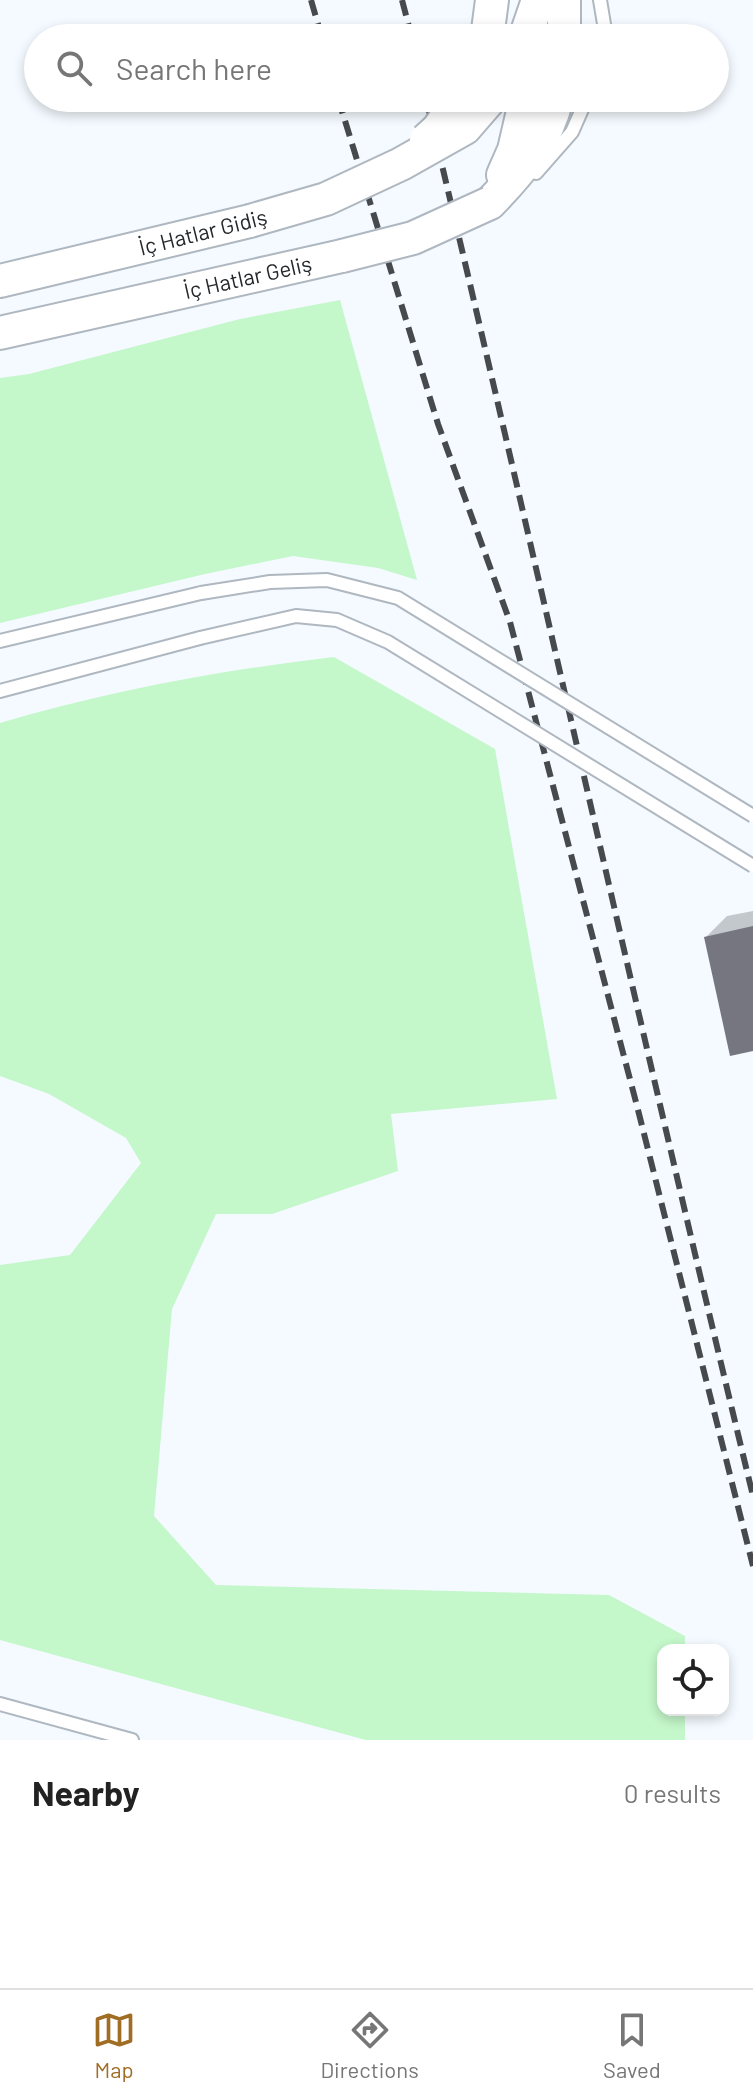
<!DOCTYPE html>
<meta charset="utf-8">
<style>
:root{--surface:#fff;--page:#f2f2f2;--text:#222;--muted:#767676;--line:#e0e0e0;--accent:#a06d24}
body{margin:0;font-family:Barlow,sans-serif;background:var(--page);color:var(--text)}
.controls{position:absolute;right:24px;bottom:24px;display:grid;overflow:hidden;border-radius:16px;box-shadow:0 4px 12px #0003}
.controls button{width:72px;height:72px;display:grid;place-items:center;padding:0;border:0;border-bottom:2px solid var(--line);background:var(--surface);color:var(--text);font:40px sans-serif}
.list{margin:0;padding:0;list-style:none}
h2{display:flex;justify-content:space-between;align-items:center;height:104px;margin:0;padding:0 32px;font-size:34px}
h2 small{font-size:26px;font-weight:400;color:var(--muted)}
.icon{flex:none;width:44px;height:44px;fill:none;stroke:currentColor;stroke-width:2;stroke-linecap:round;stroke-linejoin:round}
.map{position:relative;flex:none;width:753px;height:1740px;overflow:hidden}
.search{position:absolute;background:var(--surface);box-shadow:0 4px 12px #0003;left:24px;right:24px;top:24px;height:88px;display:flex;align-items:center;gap:20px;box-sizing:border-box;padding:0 28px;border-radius:44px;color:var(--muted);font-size:30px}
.sheet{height:248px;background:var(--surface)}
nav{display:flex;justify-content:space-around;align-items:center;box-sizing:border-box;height:112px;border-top:2px solid var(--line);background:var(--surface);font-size:22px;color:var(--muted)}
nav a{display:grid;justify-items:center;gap:4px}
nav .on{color:var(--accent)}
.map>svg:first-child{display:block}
.green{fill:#c4f7ca}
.shadow{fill:#0003}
.building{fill:#757680}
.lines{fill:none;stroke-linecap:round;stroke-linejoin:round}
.lane-casing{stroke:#afb7c0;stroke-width:16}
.secondary-casing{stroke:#afb7c0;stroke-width:36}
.lane{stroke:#fff;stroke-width:12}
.secondary{stroke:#fff;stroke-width:32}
.rail{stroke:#464a4d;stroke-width:6;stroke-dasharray:16 8;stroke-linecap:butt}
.lane-bridge-casing{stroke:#afb7c0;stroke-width:16;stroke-linecap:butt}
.secondary-bridge-casing{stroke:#afb7c0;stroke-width:36;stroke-linecap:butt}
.lane-bridge{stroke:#fff;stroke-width:12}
.secondary-bridge{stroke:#fff;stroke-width:32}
.labels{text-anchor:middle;stroke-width:7;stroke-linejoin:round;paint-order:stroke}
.street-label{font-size:22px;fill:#25282b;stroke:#fff}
</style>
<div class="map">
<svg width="753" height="1740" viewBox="0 0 753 1740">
<rect width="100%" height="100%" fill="#f4faff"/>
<g class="green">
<polygon points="340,300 417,580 378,568 293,556 205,574 0,623 0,378 29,374 240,319"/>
<path d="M 334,657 L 495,749 L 557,1099 L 391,1114 L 398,1171 L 272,1214 L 216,1214 L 172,1309 L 154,1516 L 216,1585 L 609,1595 L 685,1636 L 685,1650 L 663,1650 L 663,1710 L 685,1710 L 685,1740 L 366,1740 L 0,1640 L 0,1265 L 70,1255 L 141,1163 L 126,1138 L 49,1094 L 0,1076 L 0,723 C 108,691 222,670 334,657 Z"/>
</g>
<polygon class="shadow" points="753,911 753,1048 706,937 727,916"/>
<polygon class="building" points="753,926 753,1051 730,1056 704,937"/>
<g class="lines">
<defs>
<g id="lane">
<polyline points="600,0 604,24 602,38"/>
<polyline points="536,173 572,132 587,98"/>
<polyline points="0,641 201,593"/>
<polyline points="0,691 200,638"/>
<polyline points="0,1704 132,1740"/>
</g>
<g id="secondary">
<polyline points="564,0 564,38"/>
<polyline points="487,38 492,0"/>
<polyline points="525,38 538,0"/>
<polyline points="503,175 514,150 526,98"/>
<path d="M 490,203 C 519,173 548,140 557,98"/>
<polyline points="0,281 250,221"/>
<path id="s1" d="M 0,333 L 342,256"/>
</g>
</defs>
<use href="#lane" class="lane-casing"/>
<use href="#secondary" class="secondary-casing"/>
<use href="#lane" class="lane"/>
<use href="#secondary" class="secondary"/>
<g class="rail">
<polyline points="311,0 322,38"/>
<polyline points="402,0 412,38"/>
<polyline points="338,98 438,424 510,622 637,1106 753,1566"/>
<path d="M 426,98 C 537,563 640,1031 753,1496"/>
</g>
<defs>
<g id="lane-bridge">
<polyline points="201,593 270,582 327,580 398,598 753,816"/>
<polyline points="200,638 296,616 337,620 388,642 753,866"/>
</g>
<g id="secondary-bridge">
<polyline points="426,140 438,129 460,98"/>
<polyline points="250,221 326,199 401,164 465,128 491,98"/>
<polyline points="342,256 413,238 490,203"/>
</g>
</defs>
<use href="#lane-bridge" class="lane-bridge-casing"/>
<use href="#secondary-bridge" class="secondary-bridge-casing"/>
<use href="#lane-bridge" class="lane-bridge"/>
<use href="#secondary-bridge" class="secondary-bridge"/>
</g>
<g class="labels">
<g class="street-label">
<text transform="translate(203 232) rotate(-14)" y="8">İç Hatlar Gidiş</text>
<text dy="8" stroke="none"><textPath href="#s1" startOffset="254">İç Hatlar Geliş</textPath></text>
</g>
</g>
</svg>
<div class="controls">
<button><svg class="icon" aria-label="locate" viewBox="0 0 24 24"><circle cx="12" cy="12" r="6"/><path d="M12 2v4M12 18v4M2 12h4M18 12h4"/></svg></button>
</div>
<div class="search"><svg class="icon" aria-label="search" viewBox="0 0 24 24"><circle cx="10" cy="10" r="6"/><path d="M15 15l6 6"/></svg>Search here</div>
</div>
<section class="sheet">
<h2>Nearby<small>0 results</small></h2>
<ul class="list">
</ul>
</section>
<nav>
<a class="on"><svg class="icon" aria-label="map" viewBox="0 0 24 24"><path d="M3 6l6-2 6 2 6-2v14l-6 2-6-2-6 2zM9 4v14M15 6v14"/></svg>Map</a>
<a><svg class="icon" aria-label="directions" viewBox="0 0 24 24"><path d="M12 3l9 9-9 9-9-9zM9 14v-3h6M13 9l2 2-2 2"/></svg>Directions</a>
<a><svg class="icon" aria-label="saved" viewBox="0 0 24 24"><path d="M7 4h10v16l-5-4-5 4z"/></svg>Saved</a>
</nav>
